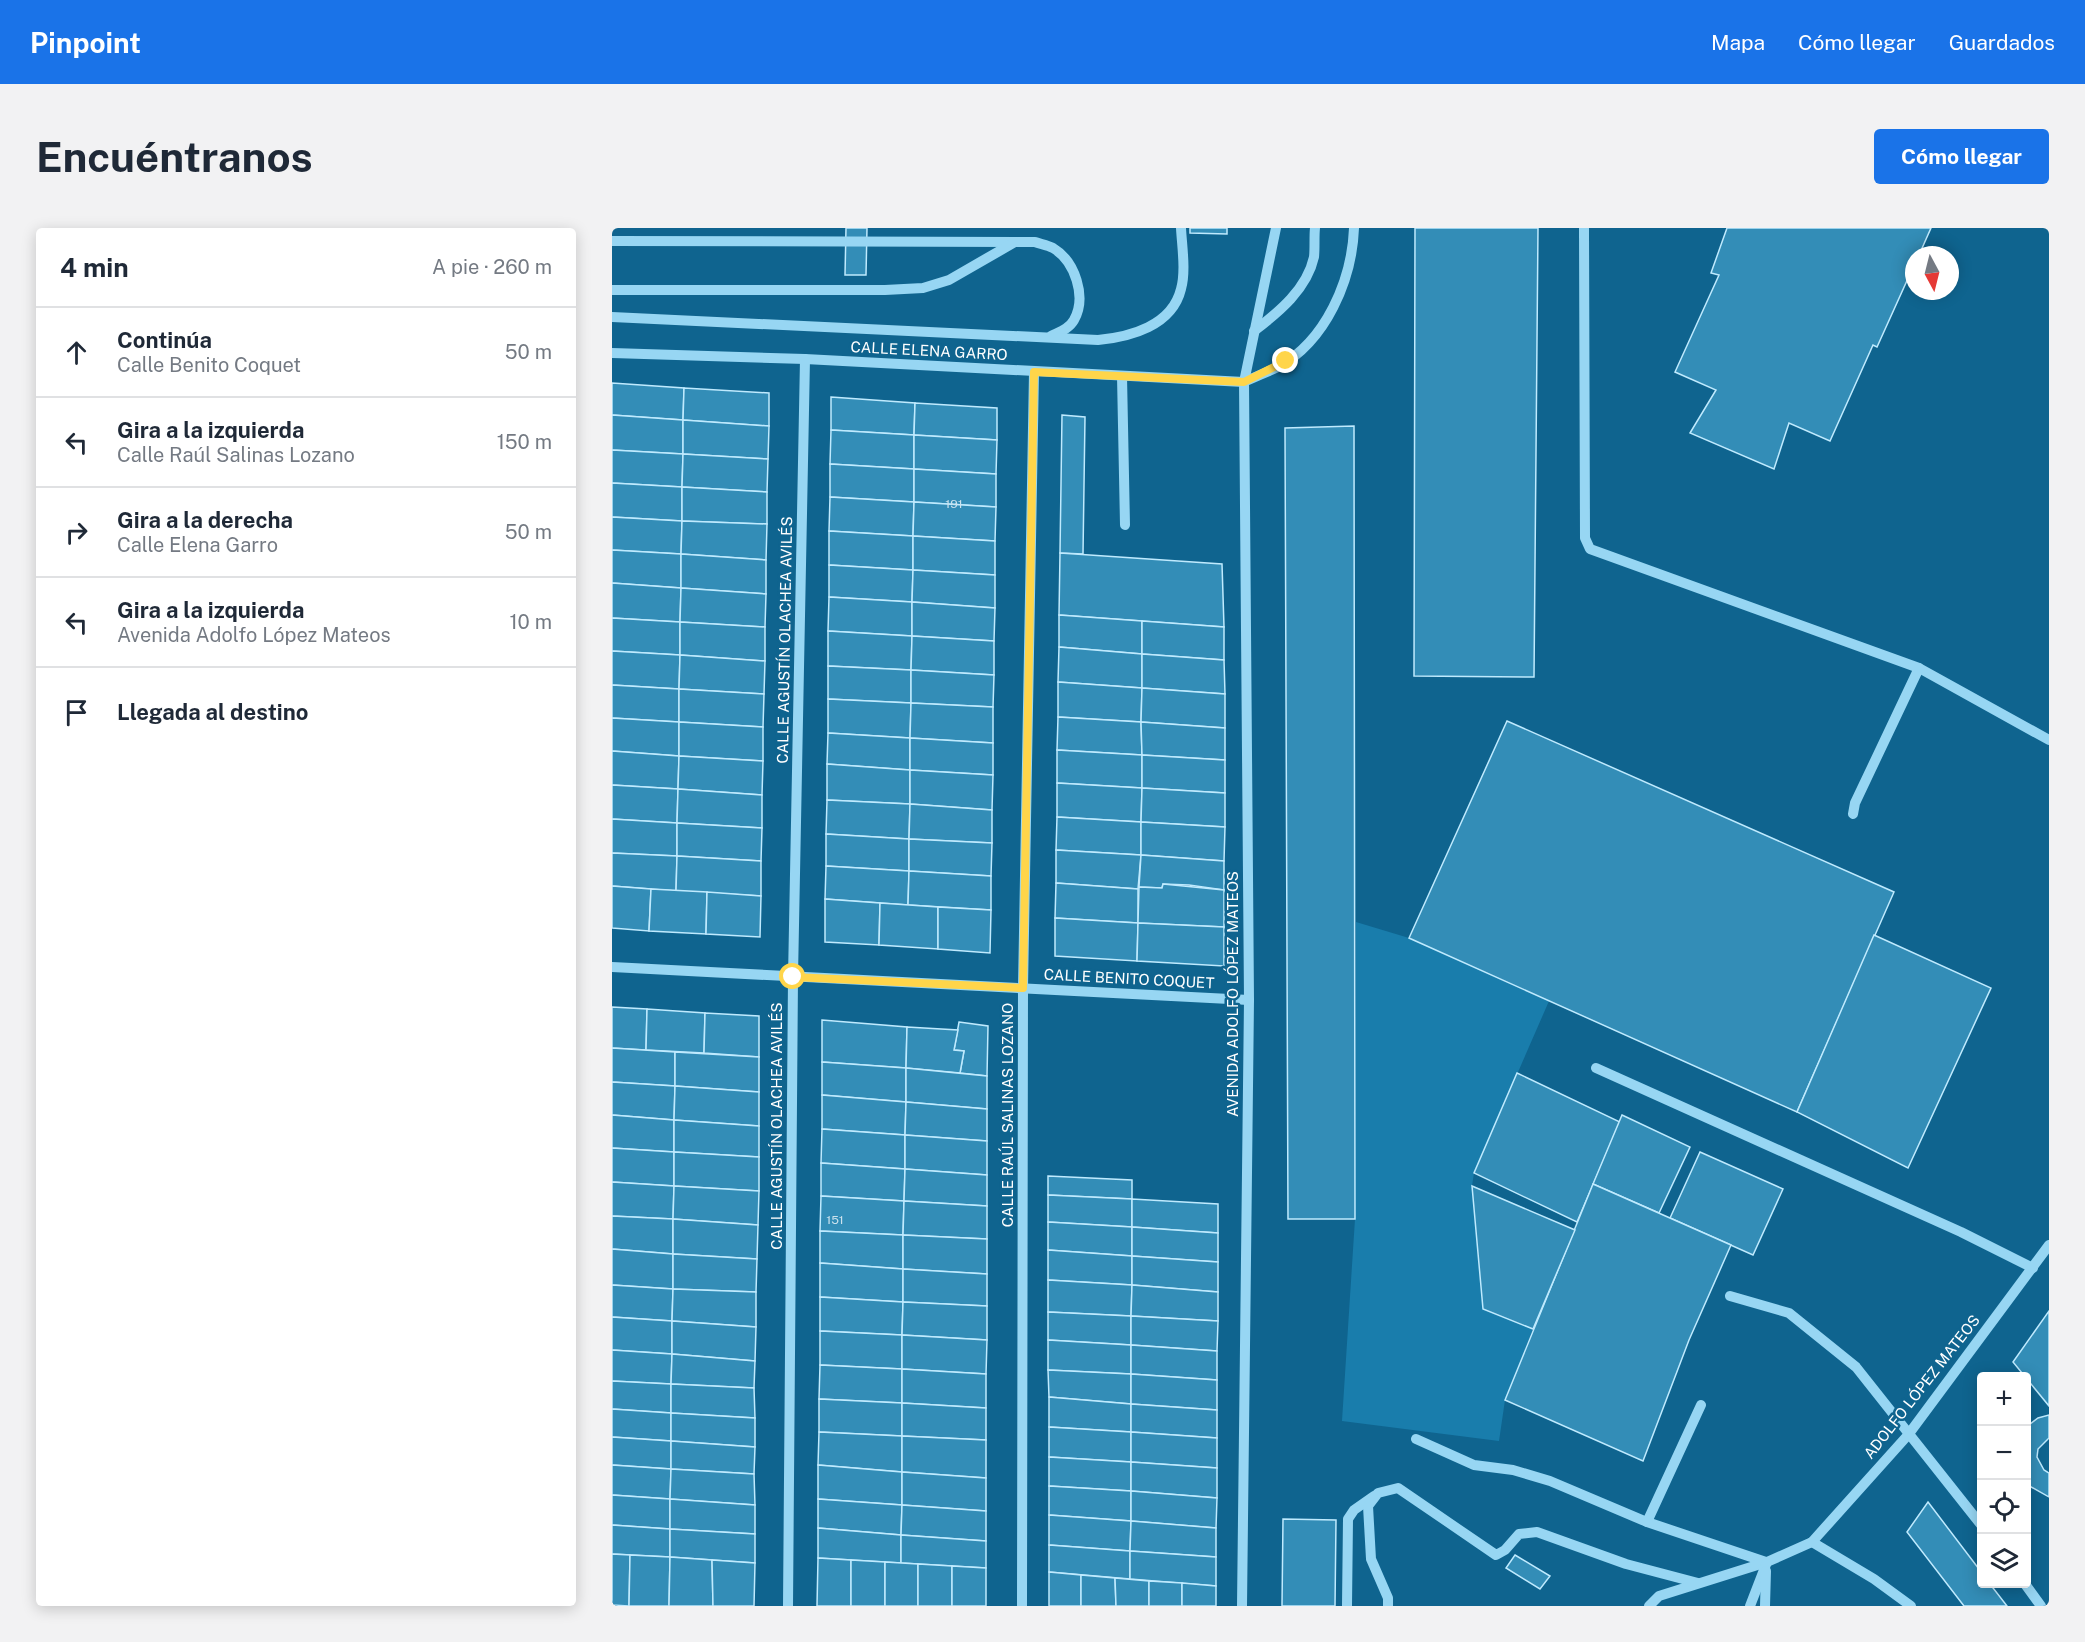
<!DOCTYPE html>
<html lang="es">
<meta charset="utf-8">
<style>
:root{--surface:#fff;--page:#f2f2f3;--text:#1f2937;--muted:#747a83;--line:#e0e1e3;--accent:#1a73e8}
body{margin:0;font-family:"Public Sans",sans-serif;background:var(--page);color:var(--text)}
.controls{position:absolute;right:18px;bottom:18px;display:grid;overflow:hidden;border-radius:6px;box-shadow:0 3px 15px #0003}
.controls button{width:54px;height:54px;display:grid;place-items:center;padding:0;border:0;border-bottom:2px solid var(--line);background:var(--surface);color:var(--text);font:30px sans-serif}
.compass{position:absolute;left:1293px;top:18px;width:54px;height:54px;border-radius:50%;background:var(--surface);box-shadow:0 3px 15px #0003;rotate:173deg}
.stop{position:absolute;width:18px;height:18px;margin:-14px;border:4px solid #ffd54a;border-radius:50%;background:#fff}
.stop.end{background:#ffd54a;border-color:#fff;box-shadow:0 2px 6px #0008}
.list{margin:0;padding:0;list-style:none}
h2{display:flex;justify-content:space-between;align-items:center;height:78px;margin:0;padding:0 24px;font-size:26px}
h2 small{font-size:20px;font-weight:400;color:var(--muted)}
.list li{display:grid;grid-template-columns:39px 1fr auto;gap:18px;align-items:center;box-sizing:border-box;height:90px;padding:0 24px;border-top:2px solid var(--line)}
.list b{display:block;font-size:22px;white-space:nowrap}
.list p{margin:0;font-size:20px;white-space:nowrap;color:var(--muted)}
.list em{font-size:20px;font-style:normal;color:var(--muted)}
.icon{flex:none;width:33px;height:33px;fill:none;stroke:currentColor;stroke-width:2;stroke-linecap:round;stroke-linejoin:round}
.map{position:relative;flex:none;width:1437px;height:1378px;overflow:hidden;border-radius:6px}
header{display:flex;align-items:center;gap:36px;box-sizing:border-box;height:84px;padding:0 30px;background:var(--accent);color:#fff}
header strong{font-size:28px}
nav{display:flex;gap:33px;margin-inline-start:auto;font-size:21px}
.intro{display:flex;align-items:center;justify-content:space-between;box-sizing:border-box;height:144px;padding:0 36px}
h1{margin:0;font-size:42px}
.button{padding:15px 27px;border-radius:6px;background:var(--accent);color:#fff;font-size:21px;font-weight:700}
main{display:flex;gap:36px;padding:0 36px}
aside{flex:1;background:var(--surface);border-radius:6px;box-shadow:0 3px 15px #0003}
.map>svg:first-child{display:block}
.green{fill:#197dac}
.building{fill:#338db7;stroke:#bfeafe;stroke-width:1.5}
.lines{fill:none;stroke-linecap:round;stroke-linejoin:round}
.minor{stroke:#97d6f3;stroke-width:10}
.route{stroke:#ffd54a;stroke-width:8}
.labels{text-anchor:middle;stroke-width:5;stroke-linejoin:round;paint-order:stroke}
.number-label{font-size:12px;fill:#cce2ed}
.street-label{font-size:15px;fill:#fff;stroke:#0f648f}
</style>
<header>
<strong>Pinpoint</strong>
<nav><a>Mapa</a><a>Cómo llegar</a><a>Guardados</a></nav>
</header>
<div class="intro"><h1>Encuéntranos</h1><a class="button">Cómo llegar</a></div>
<main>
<aside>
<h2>4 min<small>A pie · 260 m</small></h2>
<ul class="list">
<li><svg class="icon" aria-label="ahead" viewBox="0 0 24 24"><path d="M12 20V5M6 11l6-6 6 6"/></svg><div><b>Continúa</b><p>Calle Benito Coquet</p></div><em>50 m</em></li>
<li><svg class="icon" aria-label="left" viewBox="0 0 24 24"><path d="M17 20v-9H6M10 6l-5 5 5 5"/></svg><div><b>Gira a la izquierda</b><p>Calle Raúl Salinas Lozano</p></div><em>150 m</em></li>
<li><svg class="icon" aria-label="right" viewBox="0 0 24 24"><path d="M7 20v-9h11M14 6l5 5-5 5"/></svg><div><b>Gira a la derecha</b><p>Calle Elena Garro</p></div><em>50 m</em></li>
<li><svg class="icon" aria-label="left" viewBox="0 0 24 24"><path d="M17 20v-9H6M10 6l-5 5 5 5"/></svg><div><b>Gira a la izquierda</b><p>Avenida Adolfo López Mateos</p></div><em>10 m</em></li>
<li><svg class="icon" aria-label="arrive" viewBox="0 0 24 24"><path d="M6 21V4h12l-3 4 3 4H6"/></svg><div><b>Llegada al destino</b></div></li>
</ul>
</aside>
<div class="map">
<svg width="1437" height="1378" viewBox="0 0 1437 1378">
<rect width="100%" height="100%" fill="#0f648f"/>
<polygon class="green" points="744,694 797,710 937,773 862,945 860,958 871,1081 921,1101 893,1172 887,1213 730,1193 743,991"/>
<g class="building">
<polygon points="234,0 255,0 254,47 233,47"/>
<polygon points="578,0 615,0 615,6 578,5"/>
<polygon points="803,0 926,0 922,449 802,448"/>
<polygon points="1115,0 1319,0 1307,27 1302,27 1302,37 1265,119 1261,117 1218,213 1177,195 1162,241 1078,205 1104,162 1063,144 1107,47 1099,45"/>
<polygon points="0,155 72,160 71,192 0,187"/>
<polygon points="72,160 157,165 157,198 71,192"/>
<polygon points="219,169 303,175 302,207 219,202"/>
<polygon points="303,175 385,180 385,212 302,207"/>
<polygon points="0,187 71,192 71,226 0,222"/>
<polygon points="450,187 473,189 471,326 448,325"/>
<polygon points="71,192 157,198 156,231 71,226"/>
<polygon points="742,198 743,991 676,991 673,200"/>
<polygon points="219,202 302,207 302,241 218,236"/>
<polygon points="302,207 385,212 384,246 302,241"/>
<polygon points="0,222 71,226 70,259 0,255"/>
<polygon points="71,226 156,231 155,264 70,259"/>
<polygon points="218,236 302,241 302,274 218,269"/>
<polygon points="302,241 384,246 384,279 302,274"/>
<polygon points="0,255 70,259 70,293 0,289"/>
<polygon points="70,259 155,264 155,296 70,293"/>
<polygon points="218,269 302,274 301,308 217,303"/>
<polygon points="302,274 384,279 383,313 301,308"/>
<polygon points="0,289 70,293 69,326 0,322"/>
<polygon points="70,293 155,296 154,332 69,326"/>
<polygon points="217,303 301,308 301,342 217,337"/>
<polygon points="301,308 383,313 383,347 301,342"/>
<polygon points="0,322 69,326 69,360 0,355"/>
<polygon points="448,325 610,336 612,399 447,387"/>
<polygon points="69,326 154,332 154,366 69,360"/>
<polygon points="217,337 301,342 300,374 217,369"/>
<polygon points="301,342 383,347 383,380 300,374"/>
<polygon points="0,355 69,360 68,394 0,390"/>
<polygon points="69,360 154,366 153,399 68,394"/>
<polygon points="217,369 300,374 300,408 216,403"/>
<polygon points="300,374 383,380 382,413 300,408"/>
<polygon points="447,387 530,393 530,426 447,419"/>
<polygon points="0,390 68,394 68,427 0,423"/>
<polygon points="530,393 612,399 612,432 530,426"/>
<polygon points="68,394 153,399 153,433 68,427"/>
<polygon points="216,403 300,408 299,442 216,438"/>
<polygon points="300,408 382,413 382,447 299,442"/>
<polygon points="447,419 530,426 530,460 446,454"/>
<polygon points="0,423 68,427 67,461 0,457"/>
<polygon points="530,426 612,432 613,466 530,460"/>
<polygon points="68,427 153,433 152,466 67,461"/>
<polygon points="216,438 299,442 299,475 216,471"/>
<polygon points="299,442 382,447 381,479 299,475"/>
<polygon points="446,454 530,460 529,494 446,489"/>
<polygon points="0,457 67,461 67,494 0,490"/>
<polygon points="530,460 613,466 613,500 529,494"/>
<polygon points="67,461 152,466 151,499 67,494"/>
<polygon points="216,471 299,475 298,510 216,505"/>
<polygon points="299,475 381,479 381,515 298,510"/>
<polygon points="446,489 529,494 530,527 445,522"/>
<polygon points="0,490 67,494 67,528 0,523"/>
<polygon points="895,493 1282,664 1185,884 797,710"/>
<polygon points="67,494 151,499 151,533 67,528"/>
<polygon points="529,494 613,500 613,532 530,527"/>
<polygon points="216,505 298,510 298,542 215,536"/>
<polygon points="298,510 381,515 381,547 298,542"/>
<polygon points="445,522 530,527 530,560 445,555"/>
<polygon points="0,523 67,528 66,561 0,557"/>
<polygon points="530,527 613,532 613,565 530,560"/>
<polygon points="67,528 151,533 150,567 66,561"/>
<polygon points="215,536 298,542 298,576 215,572"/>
<polygon points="298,542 381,547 380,582 298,576"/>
<polygon points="445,555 530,560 529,594 445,589"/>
<polygon points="0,557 66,561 65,595 0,591"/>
<polygon points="530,560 613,565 613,599 529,594"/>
<polygon points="66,561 150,567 150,600 65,595"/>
<polygon points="215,572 298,576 297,611 214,606"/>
<polygon points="298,576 380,582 380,615 297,611"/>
<polygon points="445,589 529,594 529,627 444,622"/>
<polygon points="0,591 65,595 65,628 0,625"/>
<polygon points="529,594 613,599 612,633 529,627"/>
<polygon points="65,595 150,600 149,633 65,628"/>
<polygon points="214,606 297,611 297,643 214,638"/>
<polygon points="297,611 380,615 379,648 297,643"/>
<polygon points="444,622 529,627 526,661 444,655"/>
<polygon points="0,625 65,628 64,663 0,658"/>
<polygon points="529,627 612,633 612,662 577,657 551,656 550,660 527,659"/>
<polygon points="65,628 149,633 149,668 64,663"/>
<polygon points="214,638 297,643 296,677 213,671"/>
<polygon points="297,643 379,648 379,682 296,677"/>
<polygon points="444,655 526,661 526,695 443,690"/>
<polygon points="551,656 612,662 612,699 526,695 527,659 550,660"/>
<polygon points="0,658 39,661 37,703 0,700"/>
<polygon points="39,661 95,664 94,706 37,703"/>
<polygon points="95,664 149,668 148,709 94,706"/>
<polygon points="213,671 268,675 267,717 213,714"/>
<polygon points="268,675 326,679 326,721 267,717"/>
<polygon points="326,679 379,682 378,725 326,721"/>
<polygon points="443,690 526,695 525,733 443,728"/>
<polygon points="526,695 612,699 612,738 525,733"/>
<polygon points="1262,707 1379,760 1296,940 1185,884"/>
<polygon points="0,779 35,781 34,822 0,820"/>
<polygon points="35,781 93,785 92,825 34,822"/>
<polygon points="93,785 147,788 147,829 92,825"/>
<polygon points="210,792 295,799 294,840 210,834"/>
<polygon points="347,794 376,798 375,848 348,845 352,823 342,822"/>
<polygon points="295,799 346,802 342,822 352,823 348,845 294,840"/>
<polygon points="0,820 63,824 63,858 0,854"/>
<polygon points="63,824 147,829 147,864 63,858"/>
<polygon points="210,834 294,840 294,874 210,867"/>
<polygon points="294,840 375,848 375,881 294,874"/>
<polygon points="905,845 1008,894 965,994 862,945"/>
<polygon points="0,854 63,858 62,892 0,887"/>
<polygon points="63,858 147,864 147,898 62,892"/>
<polygon points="210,867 294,874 293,907 210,901"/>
<polygon points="294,874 375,881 375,913 293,907"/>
<polygon points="0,887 62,892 62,924 0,920"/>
<polygon points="1010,887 1078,919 1047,985 981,956"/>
<polygon points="62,892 147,898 147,929 62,924"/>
<polygon points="210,901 293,907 293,941 209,935"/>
<polygon points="293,907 375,913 375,947 293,941"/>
<polygon points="0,920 62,924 62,958 0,954"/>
<polygon points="62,924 147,929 147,963 62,958"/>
<polygon points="1088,924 1171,961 1141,1027 1058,990"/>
<polygon points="209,935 293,941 292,973 209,968"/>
<polygon points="293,941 375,947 375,978 292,973"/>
<polygon points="436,948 520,952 520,971 436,967"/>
<polygon points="0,954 62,958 61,991 0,988"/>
<polygon points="981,956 1119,1017 1077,1112 1031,1233 893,1172"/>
<polygon points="62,958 147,963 146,997 61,991"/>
<polygon points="860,958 963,1002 921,1101 871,1081"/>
<polygon points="436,967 520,971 520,999 436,994"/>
<polygon points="209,968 292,973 291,1007 208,1003"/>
<polygon points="520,971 606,976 606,1005 520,999"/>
<polygon points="292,973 375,978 375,1011 291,1007"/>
<polygon points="0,988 61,991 61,1026 0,1021"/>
<polygon points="61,991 146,997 145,1031 61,1026"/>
<polygon points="436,994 520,999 520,1028 436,1022"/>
<polygon points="520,999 606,1005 606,1034 520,1028"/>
<polygon points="208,1003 291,1007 291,1041 208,1035"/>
<polygon points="291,1007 375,1011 375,1046 291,1041"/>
<polygon points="0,1021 61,1026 61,1061 0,1057"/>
<polygon points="436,1022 520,1028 520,1057 436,1052"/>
<polygon points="61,1026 145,1031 144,1064 61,1061"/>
<polygon points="520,1028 606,1034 606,1064 520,1057"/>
<polygon points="208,1035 291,1041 291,1074 208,1069"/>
<polygon points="291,1041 375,1046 375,1078 291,1074"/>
<polygon points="436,1052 520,1057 519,1088 436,1084"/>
<polygon points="0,1057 61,1061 60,1093 0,1089"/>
<polygon points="520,1057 606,1064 606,1093 519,1088"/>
<polygon points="61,1061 144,1064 144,1099 60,1093"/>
<polygon points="208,1069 291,1074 290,1107 208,1103"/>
<polygon points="291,1074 375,1078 375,1112 290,1107"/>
<polygon points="1437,1083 1437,1178 1401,1134"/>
<polygon points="436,1084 519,1088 519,1117 436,1112"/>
<polygon points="519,1088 606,1093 605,1123 519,1117"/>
<polygon points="0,1089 60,1093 60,1126 0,1122"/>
<polygon points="60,1093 144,1099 143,1133 60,1126"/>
<polygon points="208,1103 290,1107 290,1141 208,1137"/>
<polygon points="290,1107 375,1112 374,1146 290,1141"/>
<polygon points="436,1112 519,1117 519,1146 436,1142"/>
<polygon points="519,1117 605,1123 605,1152 519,1146"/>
<polygon points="0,1122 60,1126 59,1156 0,1153"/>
<polygon points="60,1126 143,1133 142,1160 59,1156"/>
<polygon points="208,1137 290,1141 290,1175 207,1171"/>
<polygon points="290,1141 374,1146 374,1180 290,1175"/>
<polygon points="436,1142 519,1146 519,1176 437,1169"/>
<polygon points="519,1146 605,1152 605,1182 519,1176"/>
<polygon points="0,1153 59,1156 59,1185 0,1181"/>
<polygon points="59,1156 142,1160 143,1190 59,1185"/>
<polygon points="437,1169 519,1176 519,1204 437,1199"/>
<polygon points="207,1171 290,1175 290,1208 207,1204"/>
<polygon points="290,1175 374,1180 374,1212 290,1208"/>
<polygon points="519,1176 605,1182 605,1210 519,1204"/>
<polygon points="0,1181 59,1185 59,1213 0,1209"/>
<polygon points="59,1185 143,1190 143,1219 59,1213"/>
<polygon points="1437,1187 1437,1210 1426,1221 1425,1229 1432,1242 1437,1245 1437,1269 1414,1256 1414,1199 1426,1190"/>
<polygon points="437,1199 519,1204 519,1234 437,1229"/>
<polygon points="207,1204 290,1208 290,1244 206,1237"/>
<polygon points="519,1204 605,1210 605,1240 519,1234"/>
<polygon points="290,1208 374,1212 374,1250 290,1244"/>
<polygon points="0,1209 59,1213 59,1241 0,1237"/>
<polygon points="59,1213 143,1219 142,1246 59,1241"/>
<polygon points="437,1229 519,1234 519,1263 437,1258"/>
<polygon points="519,1234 605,1240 605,1270 519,1263"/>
<polygon points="0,1237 59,1241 58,1271 0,1267"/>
<polygon points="206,1237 290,1244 290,1277 206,1271"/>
<polygon points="59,1241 142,1246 143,1277 58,1271"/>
<polygon points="290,1244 374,1250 374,1283 290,1277"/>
<polygon points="437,1258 519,1263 519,1293 437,1287"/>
<polygon points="519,1263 605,1270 604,1300 519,1293"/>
<polygon points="0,1267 58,1271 58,1301 0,1297"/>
<polygon points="58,1271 143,1277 143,1306 58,1301"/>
<polygon points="206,1271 290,1277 289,1307 206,1300"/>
<polygon points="1316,1274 1370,1345 1370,1356 1378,1356 1395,1378 1352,1378 1295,1304"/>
<polygon points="290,1277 374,1283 374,1313 289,1307"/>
<polygon points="437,1287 519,1293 518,1323 437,1317"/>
<polygon points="671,1291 724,1292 723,1378 670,1378"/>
<polygon points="519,1293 604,1300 604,1329 518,1323"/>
<polygon points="0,1297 58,1301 58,1329 0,1326"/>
<polygon points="206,1300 289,1307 289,1335 206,1330"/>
<polygon points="58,1301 143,1306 143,1335 58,1329"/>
<polygon points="289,1307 374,1313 374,1340 289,1335"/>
<polygon points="437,1317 518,1323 518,1351 437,1344"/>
<polygon points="518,1323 604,1329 604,1358 518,1351"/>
<polygon points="0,1326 18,1327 17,1378 0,1377"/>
<polygon points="18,1327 58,1329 57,1378 17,1378"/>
<polygon points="903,1327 938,1348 928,1361 894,1340"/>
<polygon points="58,1329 100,1332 101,1378 57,1378"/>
<polygon points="206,1330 239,1332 239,1378 205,1378"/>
<polygon points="100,1332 143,1335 142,1378 101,1378"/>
<polygon points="239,1332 273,1334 273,1378 239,1378"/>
<polygon points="273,1334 306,1336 306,1378 273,1378"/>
<polygon points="306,1336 340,1338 340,1378 306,1378"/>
<polygon points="340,1338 374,1340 374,1378 340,1378"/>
<polygon points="437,1344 469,1347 469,1378 437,1378"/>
<polygon points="469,1347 503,1350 504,1378 469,1378"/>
<polygon points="503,1350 537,1353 537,1378 504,1378"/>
<polygon points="537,1353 570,1355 570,1378 537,1378"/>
<polygon points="570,1355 604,1358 604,1378 570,1378"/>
</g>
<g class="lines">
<g class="minor">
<polyline points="972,0 973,310 978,321 1307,440 1437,512"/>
<path d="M 0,13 L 423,14 C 428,16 435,17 441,20 C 463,33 475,69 462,92 C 457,101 447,104 439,108"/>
<polyline points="0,62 273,62 311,60 337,52 403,14"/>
<path d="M 0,89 L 486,112 C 518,109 560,98 569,61 C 574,43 570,19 569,0"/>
<path d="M 642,103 C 667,84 695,61 702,29 C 703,20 702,9 703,0"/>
<path d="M 0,125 L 193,131 L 632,154 C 643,149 655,144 666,139 C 714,113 740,52 742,0"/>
<polyline points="510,148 513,297"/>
<polyline points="1241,586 1243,575 1307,440"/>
<polyline points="0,739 637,772"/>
<polyline points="984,840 1349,1004 1421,1040"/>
<polyline points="1118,1068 1177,1085 1244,1139 1370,1298"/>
<polyline points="804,1211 862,1237 901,1242 938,1253 1035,1294 1154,1334"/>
<polyline points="1035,1294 1089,1177"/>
<polyline points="1200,1314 1262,1351 1299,1378"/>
<polyline points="1413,1356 1429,1378"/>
<polyline points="176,1378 181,749 193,131"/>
<polyline points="410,1378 411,760 422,144"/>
<polyline points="630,1378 637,772 632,154 664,0"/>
<polyline points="735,1378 736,1291 742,1282 762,1268"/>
<polyline points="776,1378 776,1370 759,1331 756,1278 766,1265 786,1260 884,1327 893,1322 907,1306 925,1304 1014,1336 1086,1355"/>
<polyline points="1037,1378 1047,1368 1155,1334 1200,1314 1296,1207 1437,1017"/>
<polyline points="1138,1378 1155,1334"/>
<polyline points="1153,1378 1154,1343"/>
</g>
</g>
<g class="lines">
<polyline class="route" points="181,749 411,760 422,144 632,154 674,133"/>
</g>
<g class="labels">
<g class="number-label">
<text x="342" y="280">191</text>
<text x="223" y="996">151</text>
</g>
<g class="street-label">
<text transform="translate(317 123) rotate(3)" y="5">CALLE ELENA GARRO</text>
<text transform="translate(173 412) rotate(-89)" y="5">CALLE AGUSTÍN OLACHEA AVILÉS</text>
<text transform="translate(517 751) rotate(3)" y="5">CALLE BENITO COQUET</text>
<text transform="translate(621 766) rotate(-90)" y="5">AVENIDA ADOLFO LÓPEZ MATEOS</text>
<text transform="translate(396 887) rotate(-90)" y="5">CALLE RAÚL SALINAS LOZANO</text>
<text transform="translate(165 898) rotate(-90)" y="5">CALLE AGUSTÍN OLACHEA AVILÉS</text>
<text transform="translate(1310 1159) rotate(-52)" y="5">ADOLFO LÓPEZ MATEOS</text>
</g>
</g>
</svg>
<div class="controls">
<button>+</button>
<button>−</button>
<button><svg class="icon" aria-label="locate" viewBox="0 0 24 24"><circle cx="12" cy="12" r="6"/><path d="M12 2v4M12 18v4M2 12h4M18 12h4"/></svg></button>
<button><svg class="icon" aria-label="layers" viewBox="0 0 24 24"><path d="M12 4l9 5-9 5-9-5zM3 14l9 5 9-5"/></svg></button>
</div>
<svg class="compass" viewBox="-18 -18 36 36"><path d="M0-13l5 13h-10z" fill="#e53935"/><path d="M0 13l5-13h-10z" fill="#747a83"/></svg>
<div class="stop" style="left:181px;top:749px"></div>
<div class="stop end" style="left:674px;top:133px"></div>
</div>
</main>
